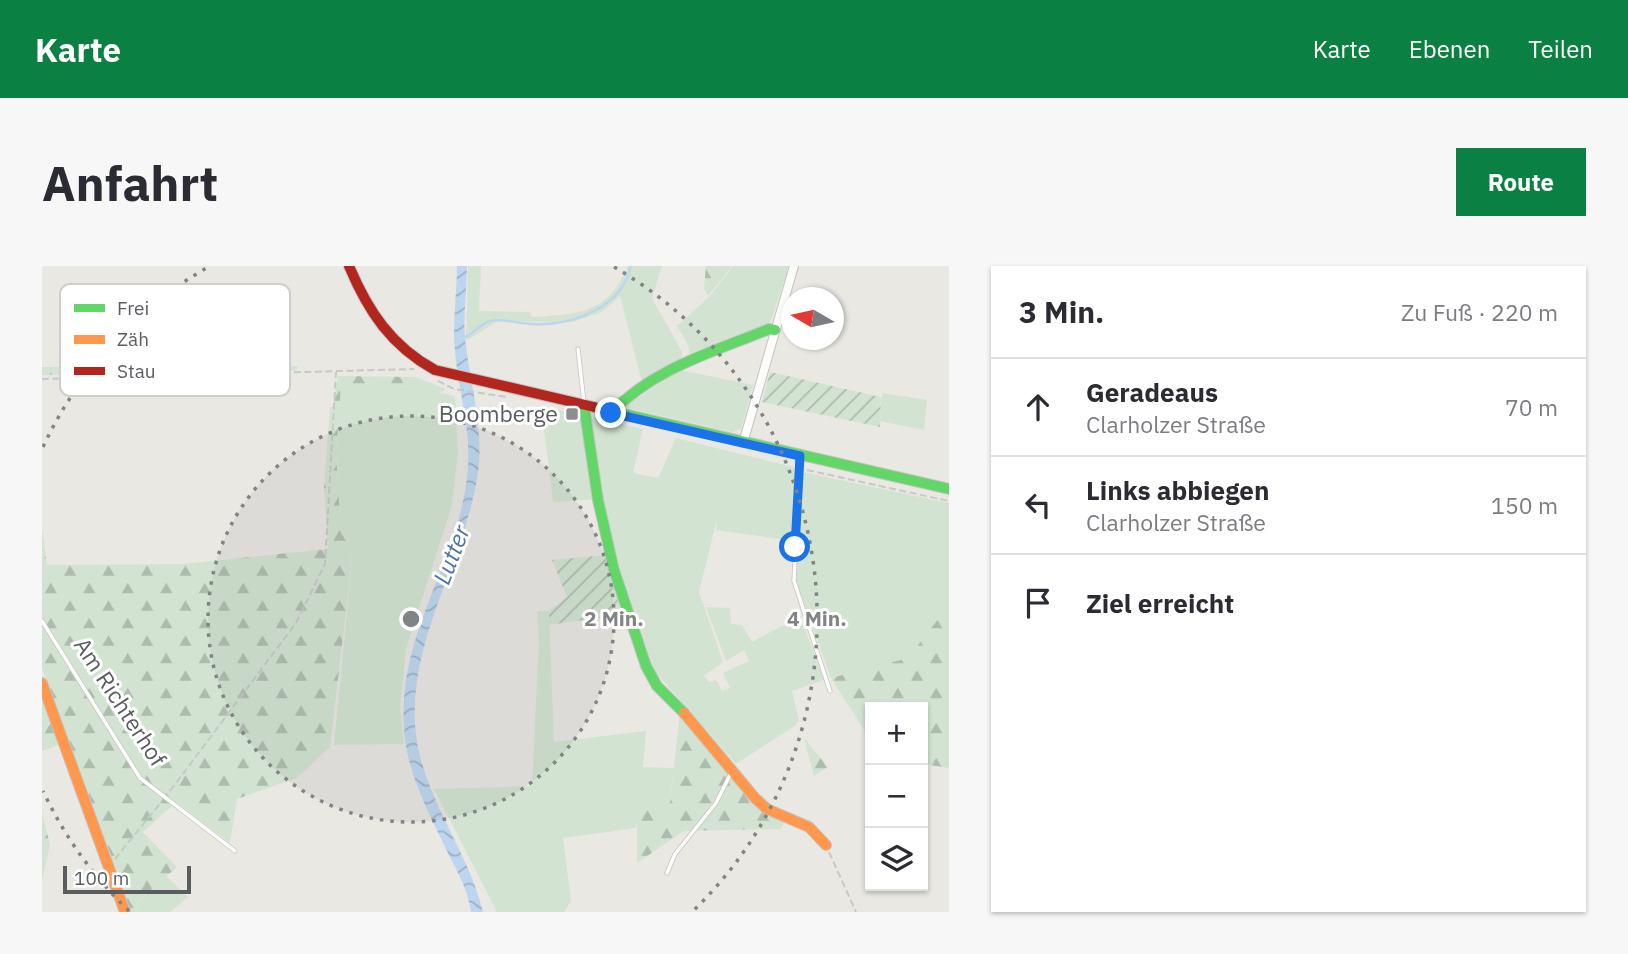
<!DOCTYPE html>
<html lang="de">
<meta charset="utf-8">
<style>
:root{--surface:#fff;--page:#f7f7f7;--text:#2b2b33;--muted:#7c7c81;--line:#e1e1e2;--accent:#0b8043}
body{margin:0;font-family:"IBM Plex Sans",sans-serif;background:var(--page);color:var(--text)}
.controls{position:absolute;right:21px;bottom:21px;display:grid;overflow:hidden;border-radius:0px;box-shadow:0 2px 5px #0004}
.controls button{width:63px;height:63px;display:grid;place-items:center;padding:0;border:0;border-bottom:2px solid var(--line);background:var(--surface);color:var(--text);font:35px sans-serif}
.compass{position:absolute;left:739px;top:21px;width:63px;height:63px;border-radius:50%;background:var(--surface);box-shadow:0 2px 5px #0004;rotate:279deg}
.scale{position:absolute;left:21px;bottom:18px;width:128px;box-sizing:border-box;padding-left:7px;border:4px solid #5a5c60;border-top:0;font-size:19px;line-height:24px;white-space:nowrap;color:#5a5c60;-webkit-text-stroke:5px #fff;paint-order:stroke}
.stop{position:absolute;width:21px;height:21px;margin:-16px;border:5px solid #1a73e8;border-radius:50%;background:#fff}
.stop.end{background:#1a73e8;border-color:#fff;box-shadow:0 2px 7px #0008}
.list{margin:0;padding:0;list-style:none}
h2{display:flex;justify-content:space-between;align-items:center;height:91px;margin:0;padding:0 28px;font-size:30px}
h2 small{font-size:23px;font-weight:400;color:var(--muted)}
.list li{display:grid;grid-template-columns:46px 1fr auto;gap:21px;align-items:center;box-sizing:border-box;height:98px;padding:0 28px;border-top:2px solid var(--line)}
.list b{display:block;font-size:26px;white-space:nowrap}
.list p{margin:0;font-size:23px;white-space:nowrap;color:var(--muted)}
.list em{font-size:23px;font-style:normal;color:var(--muted)}
.icon{flex:none;width:38px;height:38px;fill:none;stroke:currentColor;stroke-width:2;stroke-linecap:round;stroke-linejoin:round}
.map{position:relative;flex:none;width:907px;height:646px;overflow:hidden;border-radius:0px}
header{display:flex;align-items:center;gap:42px;box-sizing:border-box;height:98px;padding:0 35px;background:var(--accent);color:#fff}
header strong{font-size:33px}
nav{display:flex;gap:38px;margin-inline-start:auto;font-size:24px}
.intro{display:flex;align-items:center;justify-content:space-between;box-sizing:border-box;height:168px;padding:0 42px}
h1{margin:0;font-size:49px}
.button{padding:18px 32px;border-radius:0px;background:var(--accent);color:#fff;font-size:24px;font-weight:700}
main{display:flex;gap:42px;padding:0 42px}
aside{flex:1;background:var(--surface);border-radius:0px;box-shadow:0 2px 5px #0004}
.map>svg:first-child{display:block}
.grass{fill:#d2e4d1}
.forest{fill:url(#forest-firs)}
.garden{fill:url(#garden-furrows)}
.water{fill:url(#water-waves)}
.lines{fill:none;stroke-linecap:round;stroke-linejoin:round}
.stream{stroke:#bcd6ef;stroke-width:2.5}
.lane-casing{stroke:#c5c4c4;stroke-width:5}
.street-casing{stroke:#c5c4c4;stroke-width:10}
.fast-casing{stroke:#c5c5c5;stroke-width:12}
.slow-casing{stroke:#c5c5c5;stroke-width:12}
.jam-casing{stroke:#c5c5c5;stroke-width:12}
.path{stroke:#c5c9c7;stroke-width:2;stroke-dasharray:7 3.5;stroke-linecap:butt}
.lane{stroke:#fcfcfb;stroke-width:3.5}
.street{stroke:#fcfcfb;stroke-width:8}
.fast{stroke:#63d668;stroke-width:10}
.slow{stroke:#ff974d;stroke-width:10}
.jam{stroke:#b3261e;stroke-width:10}
.route{stroke:#1a73e8;stroke-width:9}
.ring{fill:none;stroke:#828385;stroke-width:3.5;stroke-dasharray:3.5 7}
.poi-dot{fill:#8c8d8e;stroke:#fff;stroke-width:2.5}
.labels{text-anchor:middle;stroke-width:6;stroke-linejoin:round;paint-order:stroke}
.poi-label{font-size:23px;fill:#5a5c60;stroke:#fff;text-anchor:end}
.street-label{font-size:23px;fill:#5a5c60;stroke:#fff}
.water-label{font-size:24px;font-style:italic;fill:#4c75ab;stroke:#fff}
.key{fill:#fff;stroke:#cececf;stroke-width:2}
.key-label{font-size:19px;fill:#5a5c60}
.centre{fill:#828385;stroke:#fff;stroke-width:3.5}
.ring-label{font-size:21px;text-anchor:middle;font-weight:bold;fill:#828385;stroke:#fff;stroke-width:6;stroke-linejoin:round;paint-order:stroke}
</style>
<header>
<strong>Karte</strong>
<nav><a>Karte</a><a>Ebenen</a><a>Teilen</a></nav>
</header>
<div class="intro"><h1>Anfahrt</h1><a class="button">Route</a></div>
<main>
<div class="map">
<svg width="907" height="646" viewBox="0 0 907 646">
<defs>
<pattern id="forest-firs" width="22" height="20" patternUnits="userSpaceOnUse" patternTransform="scale(1.75)"><rect width="22" height="20" fill="#d2e4d1"/><path d="M5 1l3.5 6h-7zM16 11l3.5 6h-7z" fill="#adbcad"/></pattern>
<pattern id="garden-furrows" width="10" height="10" patternUnits="userSpaceOnUse" patternTransform="scale(1.75)"><rect width="10" height="10" fill="#d2e4d1"/><path d="M-1 1l2-2M0 10L10 0M9 11l2-2" fill="none" stroke="#adbcad"/></pattern>
<pattern id="water-waves" width="16" height="10" patternUnits="userSpaceOnUse" patternTransform="scale(1.75)"><rect width="16" height="10" fill="#bcd6ef"/><path d="M0 5q4-4 8 0t8 0" fill="none" stroke="#9cb1c5"/></pattern>
</defs>
<rect width="100%" height="100%" fill="#e9e8e3"/>
<g class="grass">
<path d="M 426,0 L 439,0 L 437,45 L 488,46 L 490,51 C 537,48 566,48 586,0 L 620,0 L 610,32 L 640,86 L 640,92 L 600,116 L 578,30 L 560,46 L 531,56 L 456,55 L 424,75 Z"/>
<polygon points="691,0 747,0 727,61 648,90 646,79 635,60 667,31"/>
<polygon points="638,104 711,119 699,163 690,166 582,141"/>
<polygon points="299,117 371,121 413,130 416,187 410,239 364,383 358,442 362,478 292,479 310,294 297,237 294,188"/>
<polygon points="840,127 885,134 882,164 838,155"/>
<polygon points="499,140 601,163 591,207 616,212 634,172 751,201 754,207 751,275 674,264 675,253 657,326 681,396 662,410 667,416 674,414 680,425 688,422 681,407 707,395 702,384 684,395 664,341 688,342 689,358 700,359 710,376 758,350 782,414 750,425 757,454 754,459 694,498 609,401 571,288 559,233 511,236"/>
<polygon points="760,206 907,237 907,339 866,392 789,412 754,315"/>
<polygon points="495,345 507,345 512,476 604,465 601,501 632,502 628,537 596,545 594,562 521,572 529,635 522,646 455,646 392,523 490,520 497,374"/>
<polygon points="124,610 146,631 128,646 96,646 95,637"/>
</g>
<g class="forest">
<polygon points="664,0 690,0 666,30 662,23"/>
<polygon points="136,99 256,100 254,104 0,109 0,101"/>
<polygon points="296,110 373,111 404,123 398,127 371,121 299,118 294,188 297,237 310,294 288,481 255,512 195,533 188,577 134,536 101,566 135,601 95,636 96,646 86,646 82,625 0,402 0,263 5,299 140,298 286,283 282,222 288,141 291,141"/>
<polygon points="907,339 907,502 881,498 881,441 828,441 828,473 789,412 866,392"/>
<polygon points="0,427 18,478 0,485"/>
<polygon points="638,446 735,553 742,556 739,563 642,565 595,597 595,545 628,537"/>
<polygon points="762,472 786,501 772,510"/>
<polygon points="0,547 8,579 0,615"/>
</g>
<g class="garden">
<polygon points="728,106 839,131 838,161 720,136"/>
<polygon points="565,289 584,348 507,359 507,345 525,331 510,294"/>
</g>
<path class="water" d="M 415,0 L 425,0 C 425,26 420,54 424,80 C 429,120 442,166 436,206 C 424,292 368,369 373,458 C 377,527 425,580 441,646 L 429,646 C 426,624 416,607 406,587 C 387,547 365,508 362,463 C 355,364 420,293 426,201 C 429,162 416,123 413,85 C 410,58 415,28 415,0 Z"/>
<g class="lines">
<path class="stream" d="M 421,72 C 430,69 438,58 448,55 C 460,52 479,58 491,58 C 530,60 580,42 589,0"/>
<defs>
<g id="lane">
<polyline points="536,83 542,137"/>
<polyline points="758,192 752,315 788,425"/>
<polyline points="0,355 98,512 193,585"/>
<polyline points="625,607 633,588 674,537 689,507"/>
</g>
<polyline id="street" points="701,177 752,0"/>
<g id="fast">
<polyline points="542,140 556,234 572,304 604,400 615,420 642,447"/>
<polyline points="552,141 907,223"/>
<path d="M 569,147 C 612,102 671,86 727,63 L 733,64"/>
</g>
<g id="slow">
<polyline points="0,417 83,646"/>
<polyline points="642,447 713,532 725,543 767,561 784,579"/>
</g>
<path id="jam" d="M 307,0 C 326,45 349,80 393,104 L 552,141"/>
</defs>
<use href="#lane" class="lane-casing"/>
<use href="#street" class="street-casing"/>
<use href="#fast" class="fast-casing"/>
<use href="#slow" class="slow-casing"/>
<use href="#jam" class="jam-casing"/>
<g class="path">
<polyline points="0,113 372,103"/>
<polyline points="396,115 412,123 465,131"/>
<polyline points="765,204 907,235"/>
<polyline points="128,525 254,357 283,298 294,106"/>
<polyline points="787,586 814,646"/>
<polyline points="73,593 120,535"/>
</g>
<use href="#lane" class="lane"/>
<use href="#street" class="street"/>
<use href="#fast" class="fast"/>
<use href="#slow" class="slow"/>
<use href="#jam" class="jam"/>
</g>
<g class="lines">
<polyline class="route" points="569,147 758,190 753,281"/>
</g>
<circle cx="369" cy="353" r="203" fill="#828385" fill-opacity=".12"/>
<g class="ring">
<circle cx="369" cy="353" r="203"/>
<path d="M87 645A406 406 0 0 1 1 525M1 181A406 406 0 0 1 166 1M572 1A406 406 0 0 1 651 645"/>
</g>
<rect class="poi-dot" x="523" y="141" width="14" height="14" rx="3.5"/>
<g class="labels">
<g class="poi-label">
<text x="516" y="156">Boomberge</text>
</g>
<g class="street-label">
<text transform="translate(78 436) rotate(57)" y="8">Am Richterhof</text>
</g>
<g class="water-label">
<text transform="translate(410 289) rotate(-69)" y="8">Lutter</text>
</g>
</g>
<rect x="18" y="18" width="230" height="112" rx="10" class="key"/>
<rect x="32" y="38" width="31" height="8" fill="#63d668"/>
<rect x="32" y="69" width="31" height="9" fill="#ff974d"/>
<rect x="32" y="101" width="31" height="8" fill="#b3261e"/>
<g class="key-label">
<text x="75" y="49">Frei</text>
<text x="75" y="80">Zäh</text>
<text x="75" y="112">Stau</text>
</g>
<circle cx="369" cy="353" r="10" class="centre"/>
<g class="ring-label">
<text x="572" y="360">2 Min.</text>
<text x="775" y="360">4 Min.</text>
</g>
</svg>
<div class="controls">
<button>+</button>
<button>−</button>
<button><svg class="icon" aria-label="layers" viewBox="0 0 24 24"><path d="M12 4l9 5-9 5-9-5zM3 14l9 5 9-5"/></svg></button>
</div>
<svg class="compass" viewBox="-18 -18 36 36"><path d="M0-13l5 13h-10z" fill="#e53935"/><path d="M0 13l5-13h-10z" fill="#7c7c81"/></svg>
<div class="scale">100 m</div>
<div class="stop" style="left:753px;top:281px"></div>
<div class="stop end" style="left:569px;top:147px"></div>
</div>
<aside>
<h2>3 Min.<small>Zu Fuß · 220 m</small></h2>
<ul class="list">
<li><svg class="icon" aria-label="ahead" viewBox="0 0 24 24"><path d="M12 20V5M6 11l6-6 6 6"/></svg><div><b>Geradeaus</b><p>Clarholzer Straße</p></div><em>70 m</em></li>
<li><svg class="icon" aria-label="left" viewBox="0 0 24 24"><path d="M17 20v-9H6M10 6l-5 5 5 5"/></svg><div><b>Links abbiegen</b><p>Clarholzer Straße</p></div><em>150 m</em></li>
<li><svg class="icon" aria-label="arrive" viewBox="0 0 24 24"><path d="M6 21V4h12l-3 4 3 4H6"/></svg><div><b>Ziel erreicht</b></div></li>
</ul>
</aside>
</main>
